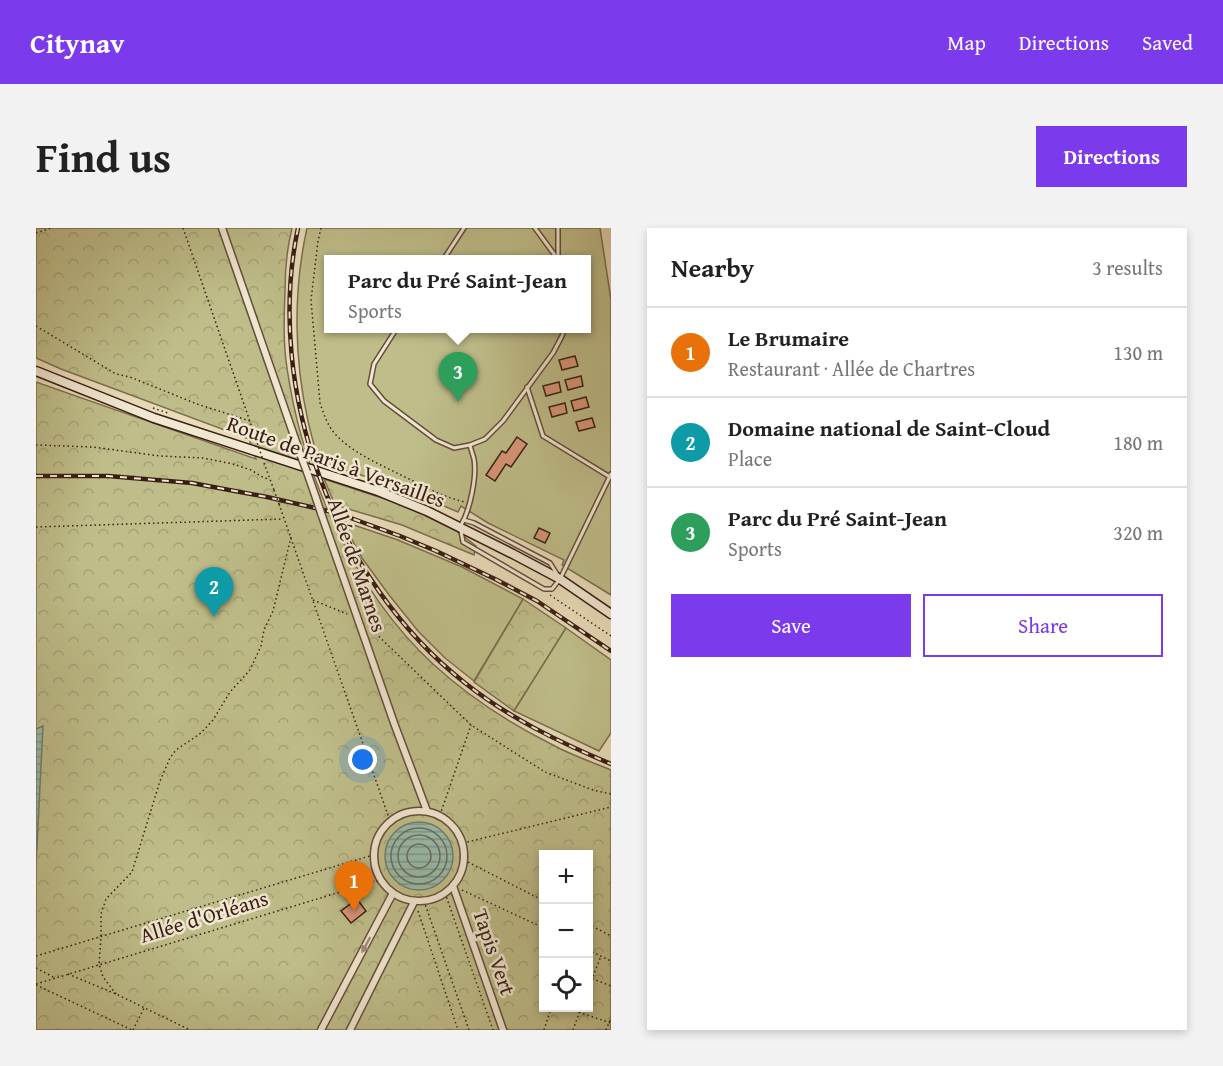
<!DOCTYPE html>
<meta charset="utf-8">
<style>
:root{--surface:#fff;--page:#f2f2f2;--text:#222;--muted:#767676;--line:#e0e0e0;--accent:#7c3aed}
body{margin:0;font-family:"Gentium Book Plus",serif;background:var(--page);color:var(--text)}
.controls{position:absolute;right:18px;bottom:18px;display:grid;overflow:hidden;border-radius:0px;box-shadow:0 3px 9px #0003}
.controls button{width:54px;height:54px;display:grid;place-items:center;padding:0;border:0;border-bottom:2px solid var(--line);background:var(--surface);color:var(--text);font:30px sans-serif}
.you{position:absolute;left:327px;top:532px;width:21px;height:21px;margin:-15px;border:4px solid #fff;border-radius:50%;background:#1a73e8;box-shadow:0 0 0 9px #1a73e833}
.badge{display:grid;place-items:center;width:39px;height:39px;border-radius:50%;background:var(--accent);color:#fff;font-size:20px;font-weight:700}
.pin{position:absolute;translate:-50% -50px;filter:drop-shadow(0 2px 3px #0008)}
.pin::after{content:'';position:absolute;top:32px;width:21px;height:18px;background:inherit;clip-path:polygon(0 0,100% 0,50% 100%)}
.popup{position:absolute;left:288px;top:27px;width:267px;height:78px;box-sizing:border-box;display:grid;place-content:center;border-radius:0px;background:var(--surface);filter:drop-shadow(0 2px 4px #0005);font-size:20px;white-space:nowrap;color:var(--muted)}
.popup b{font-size:22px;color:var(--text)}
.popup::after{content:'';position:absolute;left:50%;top:100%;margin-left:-12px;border:12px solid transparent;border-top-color:var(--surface)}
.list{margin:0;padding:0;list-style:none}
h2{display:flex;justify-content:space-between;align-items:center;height:78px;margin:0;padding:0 24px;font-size:26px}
h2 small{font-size:20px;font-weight:400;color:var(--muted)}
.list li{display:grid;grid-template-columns:39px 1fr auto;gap:18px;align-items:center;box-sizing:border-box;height:90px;padding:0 24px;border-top:2px solid var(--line)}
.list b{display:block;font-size:22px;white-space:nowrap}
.list p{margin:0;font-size:20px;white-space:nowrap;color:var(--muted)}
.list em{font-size:20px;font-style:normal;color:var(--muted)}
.actions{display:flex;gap:12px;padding:18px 24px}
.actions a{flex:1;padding:14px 0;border:2px solid var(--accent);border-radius:0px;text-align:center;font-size:21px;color:var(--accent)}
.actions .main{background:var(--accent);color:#fff}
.icon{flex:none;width:33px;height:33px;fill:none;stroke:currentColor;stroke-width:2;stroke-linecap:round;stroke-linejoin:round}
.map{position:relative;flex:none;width:575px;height:802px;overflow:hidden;border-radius:0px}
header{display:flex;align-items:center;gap:36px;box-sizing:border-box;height:84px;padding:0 30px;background:var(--accent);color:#fff}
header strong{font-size:28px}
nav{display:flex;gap:33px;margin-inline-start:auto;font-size:21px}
.intro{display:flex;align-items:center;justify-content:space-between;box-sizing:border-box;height:144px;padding:0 36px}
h1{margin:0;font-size:42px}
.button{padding:15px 27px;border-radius:0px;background:var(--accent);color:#fff;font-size:21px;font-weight:700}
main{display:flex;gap:36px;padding:0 36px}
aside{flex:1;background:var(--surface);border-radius:0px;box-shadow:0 3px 9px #0003}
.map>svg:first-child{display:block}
.forest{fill:url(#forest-crowns);stroke:#7c6e4f;stroke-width:1.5;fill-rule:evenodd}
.garden{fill:#bfbe8a;stroke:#7c6e4f;stroke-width:1.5;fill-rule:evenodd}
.water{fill:url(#water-rules);stroke:#727d6f;stroke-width:1.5}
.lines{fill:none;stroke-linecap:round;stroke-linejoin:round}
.shore{stroke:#686d60;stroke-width:1.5}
.building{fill:#da9779;stroke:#391e14;stroke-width:1.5}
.lane-casing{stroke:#654e3d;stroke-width:6}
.street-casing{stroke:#654e3d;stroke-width:9}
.secondary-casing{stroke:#391e14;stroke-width:11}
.path{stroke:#391e14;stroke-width:1.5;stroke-dasharray:1.5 3;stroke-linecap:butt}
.lane{stroke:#f1e8d2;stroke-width:3}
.street{stroke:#f1e8d2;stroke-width:6}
.secondary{stroke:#f1e8d2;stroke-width:8}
.rail-casing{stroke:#391e14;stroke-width:4.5}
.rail{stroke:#f1e8d2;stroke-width:2;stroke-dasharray:7;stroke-linecap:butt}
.street-bridge-casing{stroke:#654e3d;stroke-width:9;stroke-linecap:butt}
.path-bridge{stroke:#391e14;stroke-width:1.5;stroke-dasharray:1.5 3;stroke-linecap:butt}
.street-bridge{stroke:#f1e8d2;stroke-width:6}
.oneway{fill:#9e8d7c}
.labels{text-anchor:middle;stroke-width:5;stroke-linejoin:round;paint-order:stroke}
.street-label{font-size:21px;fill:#391e14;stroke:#f1e8d2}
</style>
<header>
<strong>Citynav</strong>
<nav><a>Map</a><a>Directions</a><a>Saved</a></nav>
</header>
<div class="intro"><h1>Find us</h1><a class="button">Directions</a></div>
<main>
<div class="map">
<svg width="575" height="802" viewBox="0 0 575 802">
<defs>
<pattern id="forest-crowns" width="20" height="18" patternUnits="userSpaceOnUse" patternTransform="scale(1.5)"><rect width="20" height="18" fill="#bfbe8a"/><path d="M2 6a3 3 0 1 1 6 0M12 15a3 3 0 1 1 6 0" fill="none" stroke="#a5a376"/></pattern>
<pattern id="water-rules" width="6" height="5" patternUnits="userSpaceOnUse" patternTransform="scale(1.5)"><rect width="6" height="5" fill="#98bcab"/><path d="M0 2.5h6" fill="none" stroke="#7d988a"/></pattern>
</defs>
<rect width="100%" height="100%" fill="#e9dcb9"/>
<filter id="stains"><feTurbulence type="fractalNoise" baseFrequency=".00333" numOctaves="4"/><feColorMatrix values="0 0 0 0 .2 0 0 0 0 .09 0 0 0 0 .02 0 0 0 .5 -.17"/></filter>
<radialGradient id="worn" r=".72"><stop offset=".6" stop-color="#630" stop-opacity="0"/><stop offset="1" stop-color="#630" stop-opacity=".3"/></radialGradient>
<g class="forest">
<path d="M 0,0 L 256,0 C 251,20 249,42 249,63 C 248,88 247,115 251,140 C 266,245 318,363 397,436 C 433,469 473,495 517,517 C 535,527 556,534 575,542 L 575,802 L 0,802 L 0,154 L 220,231 L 213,211 L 25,141 L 0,130 ZM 508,626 L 552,626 L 552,780 L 508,780 Z"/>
<polygon points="288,251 361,275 417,300 440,318 438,327 366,297 299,277"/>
<polygon points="487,371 530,400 478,483 438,454"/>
</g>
<g class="garden">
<path d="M 271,0 L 564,0 L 575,72 L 575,367 L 526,337 L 528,332 L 452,295 L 425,278 L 422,284 L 363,259 L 283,234 C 279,220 275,207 272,193 C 258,131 257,63 271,0 ZM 293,32 L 551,32 L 551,100 L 293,100 Z"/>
<polygon points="306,293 362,312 426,339 487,371 438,453 409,430 382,403 353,367 326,330"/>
<polygon points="530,400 575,432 575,505 563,523 478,483"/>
</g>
<g class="water">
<polygon points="7,498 0,639 0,501"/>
<circle cx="383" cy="628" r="34"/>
</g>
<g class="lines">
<g class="shore">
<circle cx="383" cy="628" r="28"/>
<circle cx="383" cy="628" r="21"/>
<circle cx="383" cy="628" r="12"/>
</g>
</g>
<g class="building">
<polygon points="539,128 542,138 526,142 523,132"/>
<polygon points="545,148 547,158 532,162 529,152"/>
<polygon points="523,154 525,164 510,168 507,158"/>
<polygon points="550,169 553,179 538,183 535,173"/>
<polygon points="529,175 531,185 516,189 513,179"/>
<polygon points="556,190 559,199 543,203 540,194"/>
<polygon points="481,209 491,216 475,239 470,236 459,253 450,247 466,223 470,225"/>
<polygon points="503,300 514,305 509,315 498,310"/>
<polygon points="321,671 330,683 315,695 305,683"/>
</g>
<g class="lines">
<defs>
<g id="lane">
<polyline points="499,0 518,26 521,32"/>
<polyline points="407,32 428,0"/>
<polyline points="522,32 522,0"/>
<polyline points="361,100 338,136 334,156 348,173 400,212 418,220 434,217 449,211 467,193 517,125 526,108 529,100"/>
<polyline points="491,159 507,208 574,249"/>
<polyline points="428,292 438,295 514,335 521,346"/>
<path d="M 425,297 C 434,282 441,249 438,231 C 437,227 435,222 434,217"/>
<polyline points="425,303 427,314 508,361 516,361 524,351 575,246"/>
</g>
<g id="street">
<polyline points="186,0 266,231"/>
<polyline points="271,244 280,270"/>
<polyline points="285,285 358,495 391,583"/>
<circle cx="383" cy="628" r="45"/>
<polyline points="417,658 467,802"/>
<polyline points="285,802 357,665"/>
<polyline points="314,802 378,674"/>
</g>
<polyline id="secondary" points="0,143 118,190 342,263 391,283 477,326 524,351 575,386"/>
</defs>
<use href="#lane" class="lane-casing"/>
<use href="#street" class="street-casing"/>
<use href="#secondary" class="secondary-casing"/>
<g class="path">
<polyline points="147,0 220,211"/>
<path d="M 285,0 L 282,13 L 275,72 L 284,175 C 288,187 292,199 301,208 C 319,226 343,236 365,247 C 386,257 406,269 429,274"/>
<polyline points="0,5 15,0"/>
<polyline points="0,98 80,146 94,149 161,176 214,193"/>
<polyline points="117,180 132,185"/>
<polyline points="0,217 57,219 124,228 167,230 197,236 215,242 228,250 234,251"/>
<polyline points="228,235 238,262"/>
<polyline points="243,276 354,593"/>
<polyline points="0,299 247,291"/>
<polyline points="514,367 575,408"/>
<polyline points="277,372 311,386"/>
<polyline points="333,399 435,497 509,544 557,562 575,566"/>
<polyline points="404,587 435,497"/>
<polyline points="427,615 575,579"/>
<polyline points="428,632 508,673"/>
<polyline points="426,662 508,700"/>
<polyline points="409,665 457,802"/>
<polyline points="388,673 433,802"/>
<polyline points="382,683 422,802"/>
<polyline points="552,696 575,708"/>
<polyline points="552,722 575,733"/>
<polyline points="0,728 337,627"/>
<polyline points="0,740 19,750"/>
<polyline points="32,746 80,766 154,802"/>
<polyline points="552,749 575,758"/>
<polyline points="0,756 344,652"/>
<polyline points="0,757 96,802"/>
<polyline points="552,761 565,728"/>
<polyline points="80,766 67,749 63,736 65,710 65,686 70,671 96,644 124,553 134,530 140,522 165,505 177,492 194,464 214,442 225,418 228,402 237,383 255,309"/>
<polyline points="530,780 575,795"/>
<polyline points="97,802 108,780"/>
<polyline points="508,802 515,780"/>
<polyline points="537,802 545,780"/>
<polyline points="570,802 575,790"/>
</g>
<use href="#lane" class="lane"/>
<use href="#street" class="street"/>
<use href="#secondary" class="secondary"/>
<defs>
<g id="rail">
<path d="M 262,0 C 228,162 299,353 429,455 C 473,490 523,514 575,536"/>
<polyline points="0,248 72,248 156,255 231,269 301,285 364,308 400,323 461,352 501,373 575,423"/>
</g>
</defs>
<use href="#rail" class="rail-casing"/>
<use href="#rail" class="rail"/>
<defs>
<g id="street-bridge">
<polyline points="266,231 271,244"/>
<polyline points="280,270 285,285"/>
</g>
</defs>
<use href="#street-bridge" class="street-bridge-casing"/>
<g class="path-bridge">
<polyline points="220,211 227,232"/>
<polyline points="238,262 243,276"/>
</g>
<use href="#street-bridge" class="street-bridge"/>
</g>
<defs><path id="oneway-solid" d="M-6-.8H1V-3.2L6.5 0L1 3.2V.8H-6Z" transform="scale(1.5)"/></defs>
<use class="oneway" href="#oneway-solid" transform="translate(330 717) rotate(118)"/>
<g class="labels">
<g class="street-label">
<text transform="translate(300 234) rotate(20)" y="7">Route de Paris à Versailles</text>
<text transform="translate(321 337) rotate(71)" y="7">Allée de Marnes</text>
<text transform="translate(168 689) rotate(-17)" y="7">Allée d'Orléans</text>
<text transform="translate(458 724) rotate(71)" y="7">Tapis Vert</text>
</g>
</g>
<rect width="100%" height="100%" filter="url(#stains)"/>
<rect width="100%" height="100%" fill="url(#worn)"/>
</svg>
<div class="controls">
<button>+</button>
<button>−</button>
<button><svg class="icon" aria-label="locate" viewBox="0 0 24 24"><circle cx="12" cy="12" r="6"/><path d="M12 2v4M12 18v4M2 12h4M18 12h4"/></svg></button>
</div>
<div class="you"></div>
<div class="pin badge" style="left:318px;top:683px;background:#e8710a">1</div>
<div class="pin badge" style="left:178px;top:389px;background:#0f9aa8">2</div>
<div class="pin badge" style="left:422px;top:174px;background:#2e9e5b">3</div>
<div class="popup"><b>Parc du Pré Saint-Jean</b>Sports</div>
</div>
<aside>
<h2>Nearby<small>3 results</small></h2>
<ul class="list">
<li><span class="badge" style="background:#e8710a">1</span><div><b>Le Brumaire</b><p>Restaurant · Allée de Chartres</p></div><em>130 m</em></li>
<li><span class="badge" style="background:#0f9aa8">2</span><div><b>Domaine national de Saint-Cloud</b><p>Place</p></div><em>180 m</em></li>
<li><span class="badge" style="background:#2e9e5b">3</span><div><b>Parc du Pré Saint-Jean</b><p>Sports</p></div><em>320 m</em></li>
</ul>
<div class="actions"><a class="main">Save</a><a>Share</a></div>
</aside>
</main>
